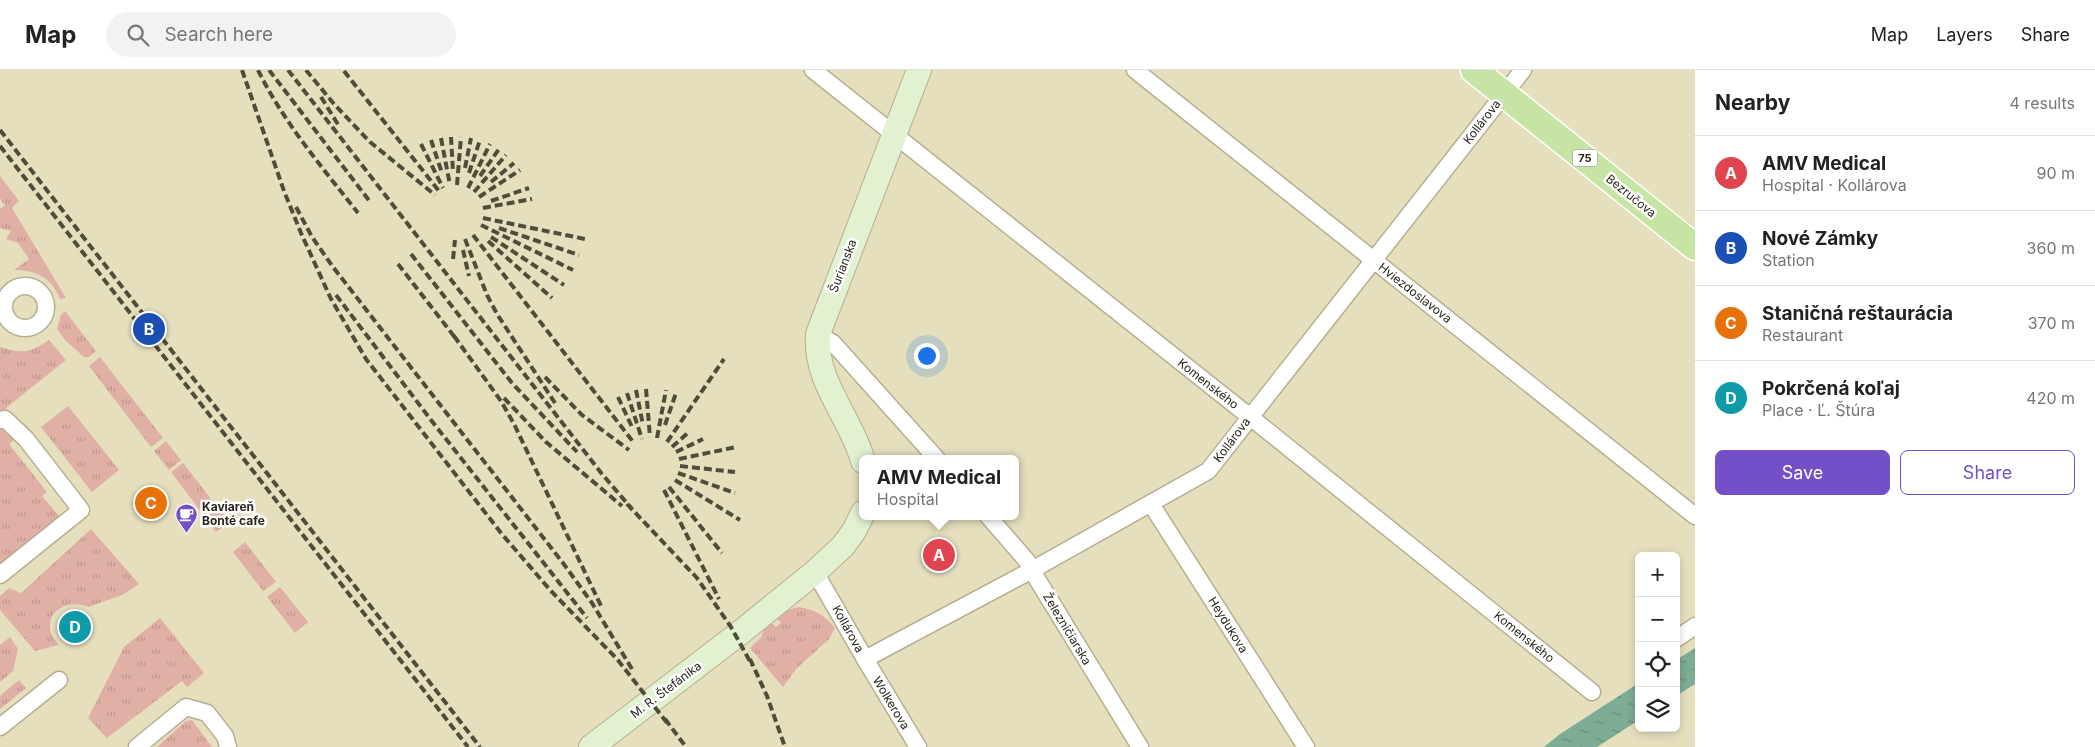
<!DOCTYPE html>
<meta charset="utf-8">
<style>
:root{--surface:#fff;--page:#f2f2f2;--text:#222;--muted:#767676;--line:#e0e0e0;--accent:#734fc8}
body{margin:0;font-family:Inter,sans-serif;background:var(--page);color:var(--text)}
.controls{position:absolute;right:15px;bottom:15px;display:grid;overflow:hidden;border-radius:8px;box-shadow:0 2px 8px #0003}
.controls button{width:45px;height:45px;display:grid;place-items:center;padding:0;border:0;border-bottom:1px solid var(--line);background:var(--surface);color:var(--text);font:25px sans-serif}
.you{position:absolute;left:926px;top:285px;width:18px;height:18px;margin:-12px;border:4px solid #fff;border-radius:50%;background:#1a73e8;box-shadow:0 0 0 8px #1a73e833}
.badge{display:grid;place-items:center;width:32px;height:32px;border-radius:50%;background:var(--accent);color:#fff;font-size:16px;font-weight:700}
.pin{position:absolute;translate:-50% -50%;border:2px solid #fff;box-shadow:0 1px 5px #0006}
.popup{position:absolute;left:859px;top:385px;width:160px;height:65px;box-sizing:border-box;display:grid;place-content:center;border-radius:8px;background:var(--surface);filter:drop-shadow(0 1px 4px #0005);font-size:16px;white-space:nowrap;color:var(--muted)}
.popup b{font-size:19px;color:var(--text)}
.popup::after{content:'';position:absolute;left:50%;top:100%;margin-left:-10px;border:10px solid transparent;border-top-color:var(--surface)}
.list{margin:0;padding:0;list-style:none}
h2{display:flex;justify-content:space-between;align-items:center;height:65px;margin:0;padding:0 20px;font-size:21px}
h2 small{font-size:16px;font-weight:400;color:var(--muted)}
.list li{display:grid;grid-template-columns:32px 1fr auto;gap:15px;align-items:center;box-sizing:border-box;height:75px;padding:0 20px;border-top:1px solid var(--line)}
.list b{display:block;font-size:19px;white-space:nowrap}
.list p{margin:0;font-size:16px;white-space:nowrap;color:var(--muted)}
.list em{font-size:16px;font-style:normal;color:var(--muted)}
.actions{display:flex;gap:10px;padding:15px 20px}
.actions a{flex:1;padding:11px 0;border:1px solid var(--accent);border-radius:8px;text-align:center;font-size:18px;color:var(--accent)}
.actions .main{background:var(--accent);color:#fff}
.icon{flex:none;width:28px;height:28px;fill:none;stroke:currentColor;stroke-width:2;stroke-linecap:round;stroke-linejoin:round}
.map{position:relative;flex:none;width:1695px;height:677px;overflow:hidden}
header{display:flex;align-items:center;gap:30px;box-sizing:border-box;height:70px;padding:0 25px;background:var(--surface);border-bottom:1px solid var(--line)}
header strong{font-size:24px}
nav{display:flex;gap:28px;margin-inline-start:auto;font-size:18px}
.search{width:350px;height:45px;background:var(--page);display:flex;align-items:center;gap:12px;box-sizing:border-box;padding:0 18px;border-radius:28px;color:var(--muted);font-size:19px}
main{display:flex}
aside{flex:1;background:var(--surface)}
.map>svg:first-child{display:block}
.grass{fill:url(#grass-tufts)}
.water{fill:url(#water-ripples)}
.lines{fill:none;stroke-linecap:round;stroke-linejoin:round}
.street-casing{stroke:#b6af8f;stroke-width:19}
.secondary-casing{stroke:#b6af8f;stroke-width:26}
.primary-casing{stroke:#fff;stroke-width:29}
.street{stroke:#fff;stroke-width:16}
.secondary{stroke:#e2f2d1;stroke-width:24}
.primary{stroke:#c6e4a3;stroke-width:26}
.rail{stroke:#504c3b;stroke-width:4;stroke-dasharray:8 4;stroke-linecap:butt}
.labels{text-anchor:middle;stroke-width:5;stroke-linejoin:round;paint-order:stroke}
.shield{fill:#fff;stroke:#69675e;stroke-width:1}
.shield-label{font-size:11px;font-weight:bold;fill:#292619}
.street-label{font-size:12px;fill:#292619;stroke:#fff}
.poi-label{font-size:12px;font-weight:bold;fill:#292619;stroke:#fff;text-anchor:start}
</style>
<header>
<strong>Map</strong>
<div class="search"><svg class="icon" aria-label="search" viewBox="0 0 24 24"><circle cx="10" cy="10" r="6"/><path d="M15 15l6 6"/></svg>Search here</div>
<nav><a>Map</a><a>Layers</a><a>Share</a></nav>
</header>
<main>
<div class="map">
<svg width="1695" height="677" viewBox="0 0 1695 677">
<defs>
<pattern id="grass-tufts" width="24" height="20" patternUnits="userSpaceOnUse" patternTransform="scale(1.25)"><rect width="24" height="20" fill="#e0afa5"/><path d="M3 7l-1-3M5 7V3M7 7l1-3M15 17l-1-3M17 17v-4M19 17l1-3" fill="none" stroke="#c0968d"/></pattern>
<pattern id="water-ripples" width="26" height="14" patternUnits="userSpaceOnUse" patternTransform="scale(1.25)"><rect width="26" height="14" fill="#7dad94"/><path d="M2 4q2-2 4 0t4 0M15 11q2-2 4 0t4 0" fill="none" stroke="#668d78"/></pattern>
</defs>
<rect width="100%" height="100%" fill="#e6dfbe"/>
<g class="grass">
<path d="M 0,106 L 19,131 L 12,138 L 66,228 L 60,229 C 52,207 35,200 14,200 L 29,189 L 18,173 L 6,169 L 11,161 L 0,158 L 0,139 L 5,135 L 0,129 Z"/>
<polygon points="65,241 96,281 89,287 84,287 65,270 57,259 61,245"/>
<path d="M 49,270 L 66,290 L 6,338 L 13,348 L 18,367 L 9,374 L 47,422 L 42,426 L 60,447 L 0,496 L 0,277 C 22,284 30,283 49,270 Z"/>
<polygon points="100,287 163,368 151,377 89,296"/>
<polygon points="68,336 119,400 92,422 41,357"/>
<polygon points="166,371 181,390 169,400 154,381"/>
<polygon points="183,393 229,452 216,462 171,402"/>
<path d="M 91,459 L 139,514 L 122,525 L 88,537 C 73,530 49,537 50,557 C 50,565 55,570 59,575 L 35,581 L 0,540 L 0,526 L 9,518 L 21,523 Z"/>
<polygon points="245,472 276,512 263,521 233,482"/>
<polygon points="280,517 308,552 295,563 267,527"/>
<path d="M 799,537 C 816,540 824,545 835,558 L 829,569 L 796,599 L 783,617 L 750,578 L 761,567 L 766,555 L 770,552 L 776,557 L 781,553 L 776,547 L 787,540 Z"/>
<polygon points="160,548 204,603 187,617 182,611 107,668 88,648 124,577"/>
<polygon points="10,567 18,579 13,601 0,612 0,575"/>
<polygon points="19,610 26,618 0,639 0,626"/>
<polygon points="192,650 212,677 157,677 186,651"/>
</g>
<g class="water">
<polygon points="1695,578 1695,614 1676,626 1676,590"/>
<polygon points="1639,613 1639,650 1597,677 1544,677 1560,664"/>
</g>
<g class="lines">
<defs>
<g id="street">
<polyline points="813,0 1259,354 1592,622"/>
<polyline points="1135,0 1695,446"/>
<circle cx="25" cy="237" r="21"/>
<polyline points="818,264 833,273 937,389"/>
<polyline points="0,350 5,349 26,369 81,440 0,505"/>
<polyline points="1151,434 1306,677"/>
<polyline points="988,446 1027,491 1037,509 1140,677"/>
<polyline points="815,502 865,589 1032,500 1208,401 1523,0"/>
<polyline points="1676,569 1695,556"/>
<polyline points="865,589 918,677"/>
<polyline points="0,657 59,610"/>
<polyline points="137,677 186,637 207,643 225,666 228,677"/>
</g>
<g id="secondary">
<path d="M 863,391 C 851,347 814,312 818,264 L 919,0"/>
<polyline points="591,677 741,562 815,502 843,476 854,461 863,443"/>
</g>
<polyline id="primary" points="1474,0 1695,177"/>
</defs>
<use href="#street" class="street-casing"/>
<use href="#secondary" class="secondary-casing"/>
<use href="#primary" class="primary-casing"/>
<use href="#street" class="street"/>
<use href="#secondary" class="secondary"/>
<use href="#primary" class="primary"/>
<g class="rail">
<polyline points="242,0 284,121 301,163 331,229 366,289 501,463 551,521 617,589 668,654"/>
<path d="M 258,0 C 284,53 322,97 358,143"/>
<polyline points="269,0 371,133"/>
<polyline points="288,0 602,404 632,439"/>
<polyline points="306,0 334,34 370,72 435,125"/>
<polyline points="344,1 439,121"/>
<polyline points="321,27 339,56"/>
<polyline points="0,60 480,677"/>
<polyline points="451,67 453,102"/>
<polyline points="441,68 450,115"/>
<polyline points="431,70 442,103"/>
<polyline points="421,74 443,118"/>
<polyline points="0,76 468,677"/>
<polyline points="465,98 471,68"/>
<polyline points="469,103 480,70"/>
<polyline points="480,106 499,79"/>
<polyline points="491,112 514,93"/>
<polyline points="457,115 461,67"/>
<polyline points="468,118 490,74"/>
<polyline points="474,122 506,85"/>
<polyline points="479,127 520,100"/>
<polyline points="491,131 529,118"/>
<polyline points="296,137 312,167 333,197 563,493 592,533 632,599"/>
<polyline points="483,138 532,129"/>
<polyline points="483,148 585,169"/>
<polyline points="481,155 573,200"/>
<polyline points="499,158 579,185"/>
<polyline points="473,165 634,373"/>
<polyline points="491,167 564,215"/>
<polyline points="465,169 487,225 497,244 555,333"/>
<polyline points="488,171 552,228"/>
<polyline points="463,180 469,206"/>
<polyline points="411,184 512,313 577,382"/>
<polyline points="453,189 455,170"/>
<polyline points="398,194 457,270"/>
<polyline points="336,225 431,350 587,548"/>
<polyline points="454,266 501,331 514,354 602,538"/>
<polyline points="545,307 582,345 629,380"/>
<polyline points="646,319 650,367"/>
<polyline points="636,320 643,355"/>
<polyline points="627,323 642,369"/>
<polyline points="618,327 632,357"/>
<polyline points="504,328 546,372 622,436"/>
<polyline points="665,355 676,323"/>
<polyline points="657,368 666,320"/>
<polyline points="667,372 724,289"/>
<polyline points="672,377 690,361"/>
<polyline points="676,382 703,369"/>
<polyline points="679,389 736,377"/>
<polyline points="680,396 735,402"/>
<polyline points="678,403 735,423"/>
<polyline points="675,410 740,450"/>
<polyline points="669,417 722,483"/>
<polyline points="664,420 719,529"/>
<polyline points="627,434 697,508 731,557 752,595"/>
<polyline points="750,589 767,626 785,677"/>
<polyline points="665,649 686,677"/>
</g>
</g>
<defs>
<symbol id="cafe-pin" viewBox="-11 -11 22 30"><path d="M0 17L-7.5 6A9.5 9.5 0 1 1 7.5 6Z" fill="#734fc8" stroke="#fff"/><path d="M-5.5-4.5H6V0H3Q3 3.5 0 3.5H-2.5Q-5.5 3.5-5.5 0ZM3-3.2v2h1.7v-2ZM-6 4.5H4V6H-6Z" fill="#fff"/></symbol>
</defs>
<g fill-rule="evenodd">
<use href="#cafe-pin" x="174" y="432" width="25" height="34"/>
</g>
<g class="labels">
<rect class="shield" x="1572.5" y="79.5" width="25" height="17" rx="4"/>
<g class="shield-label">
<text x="1585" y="92">75</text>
</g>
<g class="street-label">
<text transform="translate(1482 52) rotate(-52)" y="4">Kollárova</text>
<text transform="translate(1631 126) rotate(39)" y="4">Bezručova</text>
<text transform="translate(843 196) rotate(-69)" y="4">Šurianska</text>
<text transform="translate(1415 223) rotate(38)" y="4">Hviezdoslavova</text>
<text transform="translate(1208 314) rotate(38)" y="4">Komenského</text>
<text transform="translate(1232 370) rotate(-53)" y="4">Kollárova</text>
<text transform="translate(1228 555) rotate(58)" y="4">Heydukova</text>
<text transform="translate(848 559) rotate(61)" y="4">Kollárova</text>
<text transform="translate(1067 559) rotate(59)" y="4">Železničiarska</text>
<text transform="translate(1524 567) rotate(39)" y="4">Komenského</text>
<text transform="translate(666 620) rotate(-37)" y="4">M. R. Štefánika</text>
<text transform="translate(891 633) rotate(59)" y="4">Wolkerova</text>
</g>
<g class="poi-label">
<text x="202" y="441">Kaviareň<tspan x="202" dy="14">Bonté cafe</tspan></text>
</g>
</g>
</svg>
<div class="controls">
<button>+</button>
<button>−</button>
<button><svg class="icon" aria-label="locate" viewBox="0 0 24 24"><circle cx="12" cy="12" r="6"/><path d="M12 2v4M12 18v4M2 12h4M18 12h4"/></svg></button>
<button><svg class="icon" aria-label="layers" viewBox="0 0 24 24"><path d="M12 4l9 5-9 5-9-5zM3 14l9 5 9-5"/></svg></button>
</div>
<div class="you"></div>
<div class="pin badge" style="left:939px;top:485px;background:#e0444e">A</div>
<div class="popup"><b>AMV Medical</b>Hospital</div>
<div class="pin badge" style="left:149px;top:259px;background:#1a4fb4">B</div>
<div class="pin badge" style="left:151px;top:433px;background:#e8710a">C</div>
<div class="pin badge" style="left:75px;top:557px;background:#0f9aa8">D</div>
</div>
<aside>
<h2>Nearby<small>4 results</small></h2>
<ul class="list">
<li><span class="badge" style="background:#e0444e">A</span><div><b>AMV Medical</b><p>Hospital · Kollárova</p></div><em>90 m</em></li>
<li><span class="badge" style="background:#1a4fb4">B</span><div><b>Nové Zámky</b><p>Station</p></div><em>360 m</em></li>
<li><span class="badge" style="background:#e8710a">C</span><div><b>Staničná reštaurácia</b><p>Restaurant</p></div><em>370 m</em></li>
<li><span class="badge" style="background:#0f9aa8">D</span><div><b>Pokrčená koľaj</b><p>Place · Ľ. Štúra</p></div><em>420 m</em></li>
</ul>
<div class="actions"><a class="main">Save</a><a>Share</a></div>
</aside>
</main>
